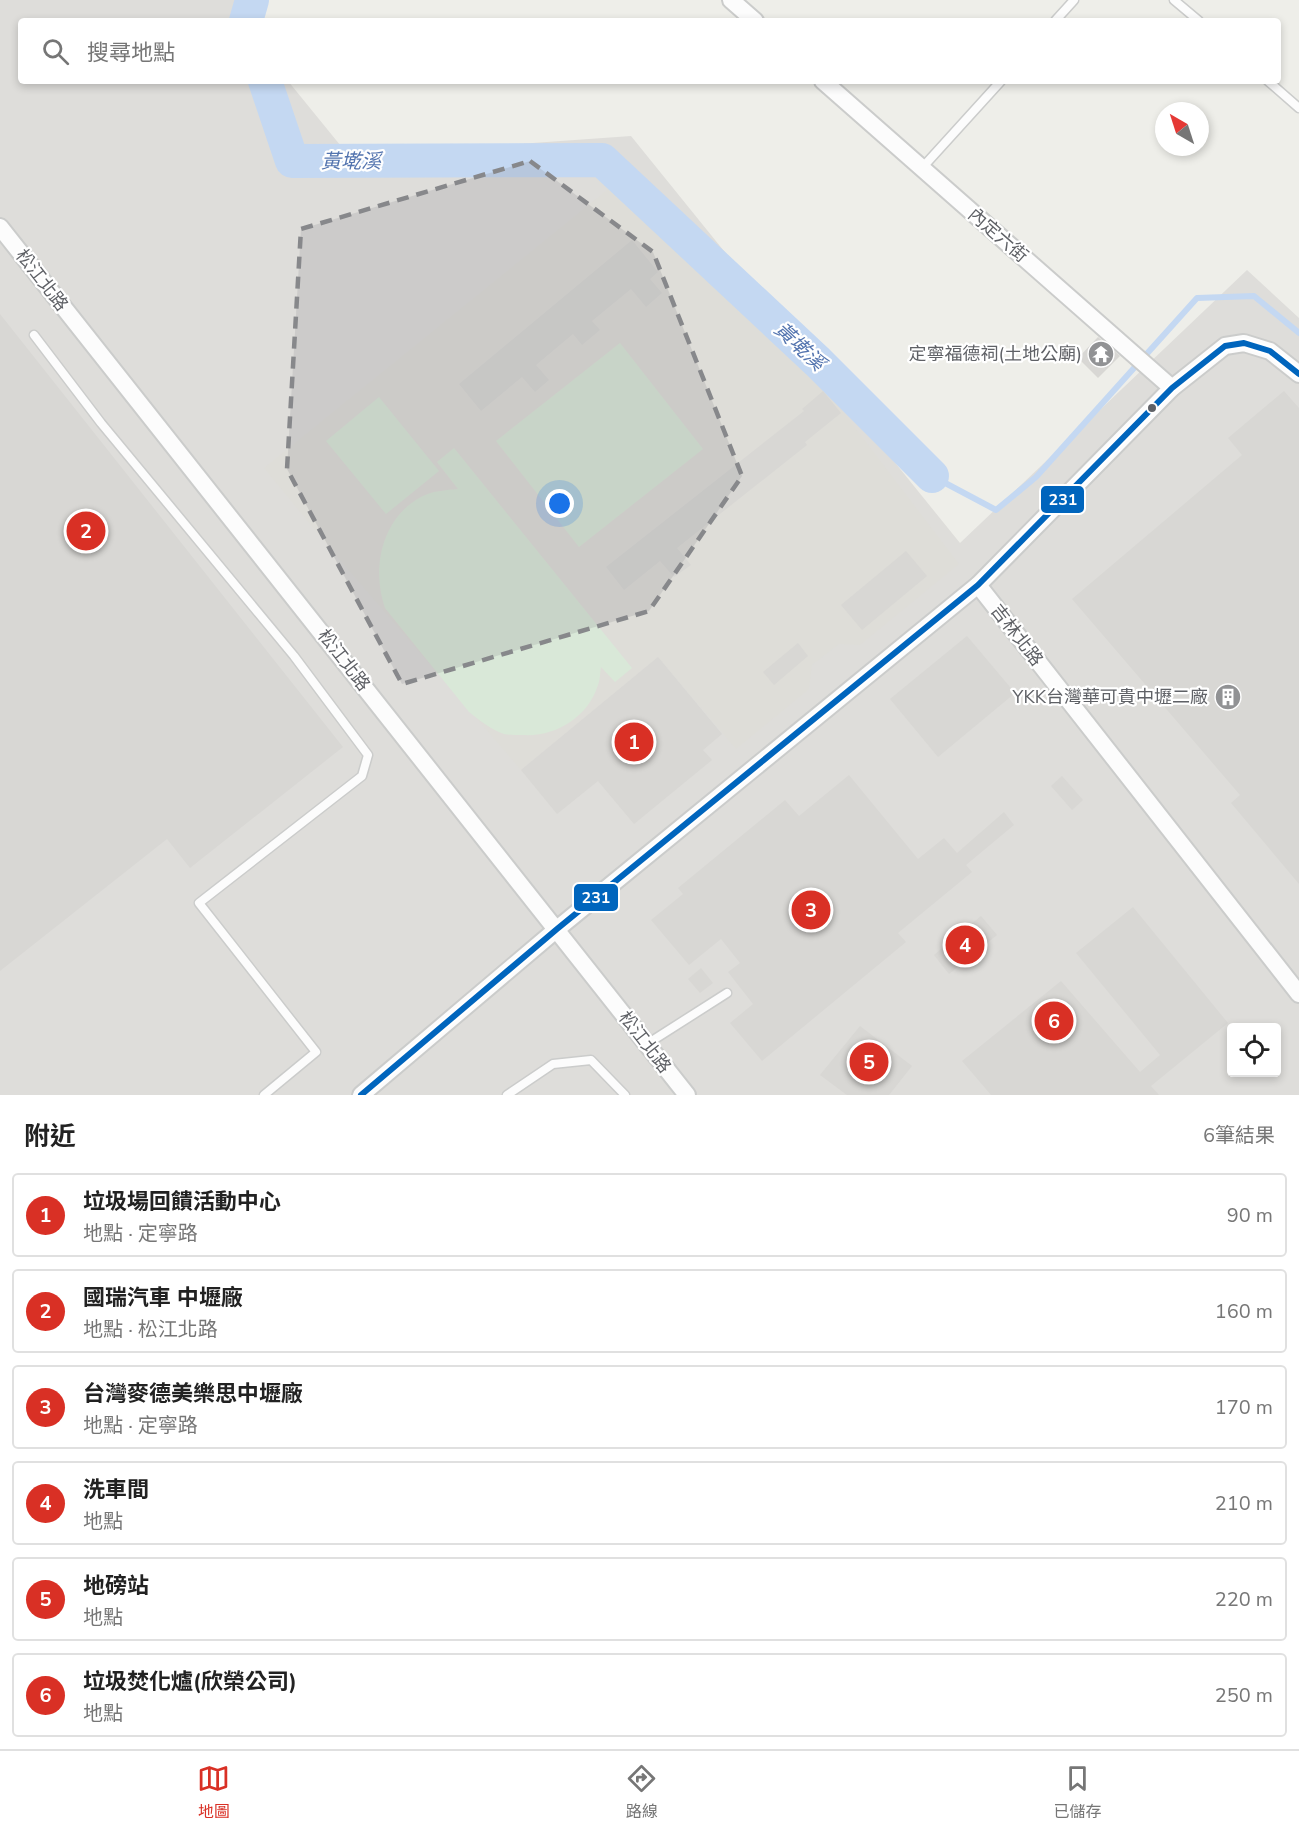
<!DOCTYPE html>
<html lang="zh-TW">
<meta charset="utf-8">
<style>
:root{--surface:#fff;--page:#f2f2f2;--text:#222;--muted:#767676;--line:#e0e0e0;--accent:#d93025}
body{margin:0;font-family:"Nunito Sans","Noto Sans TC",sans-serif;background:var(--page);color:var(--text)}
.controls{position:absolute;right:18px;bottom:18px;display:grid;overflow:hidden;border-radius:6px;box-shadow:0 3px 9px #0003}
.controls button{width:54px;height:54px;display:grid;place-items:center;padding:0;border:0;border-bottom:2px solid var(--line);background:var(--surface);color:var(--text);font:30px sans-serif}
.compass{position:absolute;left:1155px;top:102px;width:54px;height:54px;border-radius:50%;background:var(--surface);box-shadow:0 3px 9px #0003;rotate:321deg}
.you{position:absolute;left:560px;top:504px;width:21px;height:21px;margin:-15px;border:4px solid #fff;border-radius:50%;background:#1a73e8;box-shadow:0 0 0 9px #1a73e833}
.badge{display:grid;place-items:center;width:39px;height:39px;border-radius:50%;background:var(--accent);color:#fff;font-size:20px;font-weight:700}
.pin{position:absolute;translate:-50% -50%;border:3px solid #fff;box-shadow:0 2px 6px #0006}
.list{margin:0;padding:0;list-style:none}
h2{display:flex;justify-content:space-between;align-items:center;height:78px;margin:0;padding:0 24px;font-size:26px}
h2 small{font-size:20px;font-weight:400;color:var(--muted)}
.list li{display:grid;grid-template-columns:39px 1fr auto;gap:18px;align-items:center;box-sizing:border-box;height:84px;margin:0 12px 12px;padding:0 12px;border:2px solid var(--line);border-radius:6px}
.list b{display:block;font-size:22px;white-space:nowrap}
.list p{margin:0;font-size:20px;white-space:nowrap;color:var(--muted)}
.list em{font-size:20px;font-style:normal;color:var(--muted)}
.icon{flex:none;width:33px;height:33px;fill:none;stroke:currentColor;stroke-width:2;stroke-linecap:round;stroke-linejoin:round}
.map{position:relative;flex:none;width:1299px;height:1095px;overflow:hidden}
.search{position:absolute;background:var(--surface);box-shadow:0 3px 9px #0003;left:18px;right:18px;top:18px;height:66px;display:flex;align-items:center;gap:15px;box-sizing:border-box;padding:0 21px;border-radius:6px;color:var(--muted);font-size:22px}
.sheet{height:654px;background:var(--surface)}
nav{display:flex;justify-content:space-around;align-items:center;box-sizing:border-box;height:84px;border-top:2px solid var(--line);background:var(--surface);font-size:16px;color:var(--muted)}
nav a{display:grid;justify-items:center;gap:3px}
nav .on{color:var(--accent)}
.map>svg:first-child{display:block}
.industrial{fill:#deddda;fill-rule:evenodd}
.education{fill:#deddd8}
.green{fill:#d9e8d8}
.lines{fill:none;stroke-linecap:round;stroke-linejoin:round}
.stream{stroke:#c4d8f2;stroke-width:6}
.river{stroke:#c4d8f2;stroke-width:34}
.building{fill:#d8d7d4}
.service-casing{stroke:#cbcccb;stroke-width:11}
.minor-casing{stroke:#cbcccb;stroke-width:20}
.service{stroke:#fcfcfc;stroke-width:8}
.minor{stroke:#fcfcfc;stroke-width:16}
.bus-1-casing{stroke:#fff;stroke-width:10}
.bus-1{stroke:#0065bd;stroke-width:6}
.marked{fill:#87888b;fill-opacity:0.2;stroke:#87888b;stroke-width:4.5;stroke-dasharray:12 8;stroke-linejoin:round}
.bus-dot{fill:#5f6166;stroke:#fff;stroke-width:2}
.labels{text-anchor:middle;stroke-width:4.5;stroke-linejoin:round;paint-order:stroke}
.street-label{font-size:18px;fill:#5f6166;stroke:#fff}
.poi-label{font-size:18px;fill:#5f6166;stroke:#fff;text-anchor:end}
.water-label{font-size:20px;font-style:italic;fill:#5374af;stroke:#fff}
.line-badge{stroke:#fff;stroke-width:2}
.badge-label{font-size:16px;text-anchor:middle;font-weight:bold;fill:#fff}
</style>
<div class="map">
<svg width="1299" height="1095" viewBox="0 0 1299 1095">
<rect width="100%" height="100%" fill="#eeeee9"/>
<path class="industrial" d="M 0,0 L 240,0 L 236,16 L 240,21 L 21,21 L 21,81 L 288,81 L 349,156 L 631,136 L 960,543 L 1247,270 L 1299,318 L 1299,1095 L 0,1095 ZM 1232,1028 L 1276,1028 L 1276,1072 L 1232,1072 Z"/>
<polygon class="education" points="612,186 807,368 840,408 959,564 860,645 839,644 812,665 809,689 736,749 658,657 521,770 333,552 264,468"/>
<g class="green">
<polygon points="620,343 703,449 579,547 496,441"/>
<polygon points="379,397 439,471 386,514 326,441"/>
<path d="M 454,448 L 632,668 L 615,682 L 601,667 C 600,673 600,680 598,685 C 588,717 556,737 523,735 C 517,735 510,735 504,734 C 492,730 479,720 469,712 L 385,608 C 371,568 382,518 421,497 C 432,491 446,490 458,489 L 437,462 Z"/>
</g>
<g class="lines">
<polyline class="stream" points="932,476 996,510 1036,477 1197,298 1254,296 1299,333"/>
<g class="river">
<polyline points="246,21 252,0"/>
<polyline points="265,81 292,161 602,160 818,362 932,476"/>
</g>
</g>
<g class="building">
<polygon points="632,240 658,272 650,279 662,293 646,307 631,289 592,321 600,330 582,345 573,334 536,365 549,380 535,392 522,377 481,411 459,384"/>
<polygon points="0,314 343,747 190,868 167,839 0,971"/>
<polygon points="1098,337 1120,356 1098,378 1078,358"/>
<polygon points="823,391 841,413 805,442 807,445 677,548 691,565 674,577 660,561 624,590 606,567 804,411 802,409"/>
<polygon points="1284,391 1299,408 1299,884 1231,803 1240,795 1072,599 1242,455 1228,438"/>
<polygon points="906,551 927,576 862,630 841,605"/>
<polygon points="967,636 1015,693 938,757 890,699"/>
<polygon points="798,643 808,656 774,685 763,672"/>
<polygon points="658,657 722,734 703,750 712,760 634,824 598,781 557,814 521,770"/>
<polygon points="849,775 918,859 944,838 957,853 1004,812 1014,825 966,865 972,872 898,933 906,942 762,1061 730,1023 753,1004 728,972 740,963 721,939 689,965 651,920 683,894 678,888 785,800 799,816"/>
<polygon points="1062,776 1083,800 1072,810 1051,786"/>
<polygon points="1133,907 1228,1023 1151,1086 1159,1095 991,1095 962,1061 1061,981 1140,1072 1160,1055 1076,953"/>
<polygon points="981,916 997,935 949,974 934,955"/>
<polygon points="701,968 713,983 700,993 688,979"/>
<polygon points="860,1026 912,1066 889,1095 847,1095 820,1075"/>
</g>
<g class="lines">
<defs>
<g id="service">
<polyline points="1174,0 1199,21"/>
<polyline points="1055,21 1074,0"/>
<polyline points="1268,81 1299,108"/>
<polyline points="922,168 1001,81"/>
<polyline points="34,335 101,423 294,656 368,755 362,776 199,903 316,1052 264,1095"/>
<polyline points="647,1044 727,993"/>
<polyline points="507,1095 553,1064 591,1060 625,1095"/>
</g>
<g id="minor">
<polyline points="731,0 755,21"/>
<polyline points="823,81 1172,388"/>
<polyline points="0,227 687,1095"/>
<polyline points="978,585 1299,994"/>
<polyline points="361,1095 557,929 978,585 1172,388 1225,346 1244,343 1270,351 1299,374"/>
</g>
</defs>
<use href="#service" class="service-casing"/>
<use href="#minor" class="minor-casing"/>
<use href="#service" class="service"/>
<use href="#minor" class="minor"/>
<defs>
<polyline id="bus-1" points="361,1095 557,929 978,585 1172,388 1225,346 1244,343 1270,351 1299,374"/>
</defs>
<use href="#bus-1" class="bus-1-casing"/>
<use href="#bus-1" class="bus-1"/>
</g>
<path class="marked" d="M 530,161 L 653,252 L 742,476 L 649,611 L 402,684 L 287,469 L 301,229 Z"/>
<defs>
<symbol id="temple-disc" viewBox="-11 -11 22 22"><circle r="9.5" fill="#919294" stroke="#fff"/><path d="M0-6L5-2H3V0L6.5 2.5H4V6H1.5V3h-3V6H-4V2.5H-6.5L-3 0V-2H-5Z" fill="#fff"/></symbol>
<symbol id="building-disc" viewBox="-11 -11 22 22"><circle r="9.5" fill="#919294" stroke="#fff"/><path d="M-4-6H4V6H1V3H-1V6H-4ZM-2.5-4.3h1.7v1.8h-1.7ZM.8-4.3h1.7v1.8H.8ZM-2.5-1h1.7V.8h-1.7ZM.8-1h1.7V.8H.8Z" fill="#fff"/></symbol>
</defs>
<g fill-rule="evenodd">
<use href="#temple-disc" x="1086" y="339" width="30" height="30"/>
<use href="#building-disc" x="1213" y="682" width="30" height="30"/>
</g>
<circle class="bus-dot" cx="1152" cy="408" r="5"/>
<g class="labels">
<g class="street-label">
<text transform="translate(998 235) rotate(41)" y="6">內定六街</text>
<text transform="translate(42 280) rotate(52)" y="6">松江北路</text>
<text transform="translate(1017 635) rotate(52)" y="6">吉林北路</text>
<text transform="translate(344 660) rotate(52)" y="6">松江北路</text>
<text transform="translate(645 1042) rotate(52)" y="6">松江北路</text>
</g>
<g class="poi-label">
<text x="1082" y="360">定寧福德祠(土地公廟)</text>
<text x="1208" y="703">YKK台灣華可貴中壢二廠</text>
</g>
<g class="water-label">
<text x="351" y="168">黃墘溪</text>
<text transform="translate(800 346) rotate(43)" y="7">黃墘溪</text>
</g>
</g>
<g class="line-badge">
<rect x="1040" y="485" width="45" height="29" rx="6" fill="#0065bd"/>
<rect x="573" y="883" width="46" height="29" rx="6" fill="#0065bd"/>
</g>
<g class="badge-label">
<text x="1063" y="505">231</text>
<text x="596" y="903">231</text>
</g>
</svg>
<div class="controls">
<button><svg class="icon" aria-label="locate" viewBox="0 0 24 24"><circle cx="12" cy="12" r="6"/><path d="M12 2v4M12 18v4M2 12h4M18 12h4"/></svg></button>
</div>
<svg class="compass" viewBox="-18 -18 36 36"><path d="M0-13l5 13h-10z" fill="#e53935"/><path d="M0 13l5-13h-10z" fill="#767676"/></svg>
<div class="you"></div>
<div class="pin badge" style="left:634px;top:742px">1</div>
<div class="pin badge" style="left:86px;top:531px">2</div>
<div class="pin badge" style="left:811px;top:910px">3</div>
<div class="pin badge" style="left:965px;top:945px">4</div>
<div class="pin badge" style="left:869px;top:1062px">5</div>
<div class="pin badge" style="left:1054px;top:1021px">6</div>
<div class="search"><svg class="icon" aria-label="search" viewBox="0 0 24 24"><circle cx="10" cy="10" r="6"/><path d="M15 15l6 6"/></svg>搜尋地點</div>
</div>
<section class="sheet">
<h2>附近<small>6筆結果</small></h2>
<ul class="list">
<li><span class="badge">1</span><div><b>垃圾場回饋活動中心</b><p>地點 · 定寧路</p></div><em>90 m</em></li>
<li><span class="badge">2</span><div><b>國瑞汽車 中壢廠</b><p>地點 · 松江北路</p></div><em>160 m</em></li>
<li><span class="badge">3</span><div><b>台灣麥德美樂思中壢廠</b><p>地點 · 定寧路</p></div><em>170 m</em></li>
<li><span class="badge">4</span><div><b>洗車間</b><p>地點</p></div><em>210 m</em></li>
<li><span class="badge">5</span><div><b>地磅站</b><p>地點</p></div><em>220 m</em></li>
<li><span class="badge">6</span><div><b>垃圾焚化爐(欣榮公司)</b><p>地點</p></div><em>250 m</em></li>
</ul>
</section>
<nav>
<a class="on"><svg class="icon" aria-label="map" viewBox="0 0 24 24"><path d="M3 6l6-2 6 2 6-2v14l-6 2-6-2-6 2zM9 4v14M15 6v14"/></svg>地圖</a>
<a><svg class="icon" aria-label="directions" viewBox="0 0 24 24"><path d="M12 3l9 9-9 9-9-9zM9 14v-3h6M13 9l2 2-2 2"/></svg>路線</a>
<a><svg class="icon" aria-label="saved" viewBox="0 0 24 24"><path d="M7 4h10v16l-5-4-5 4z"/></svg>已儲存</a>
</nav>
